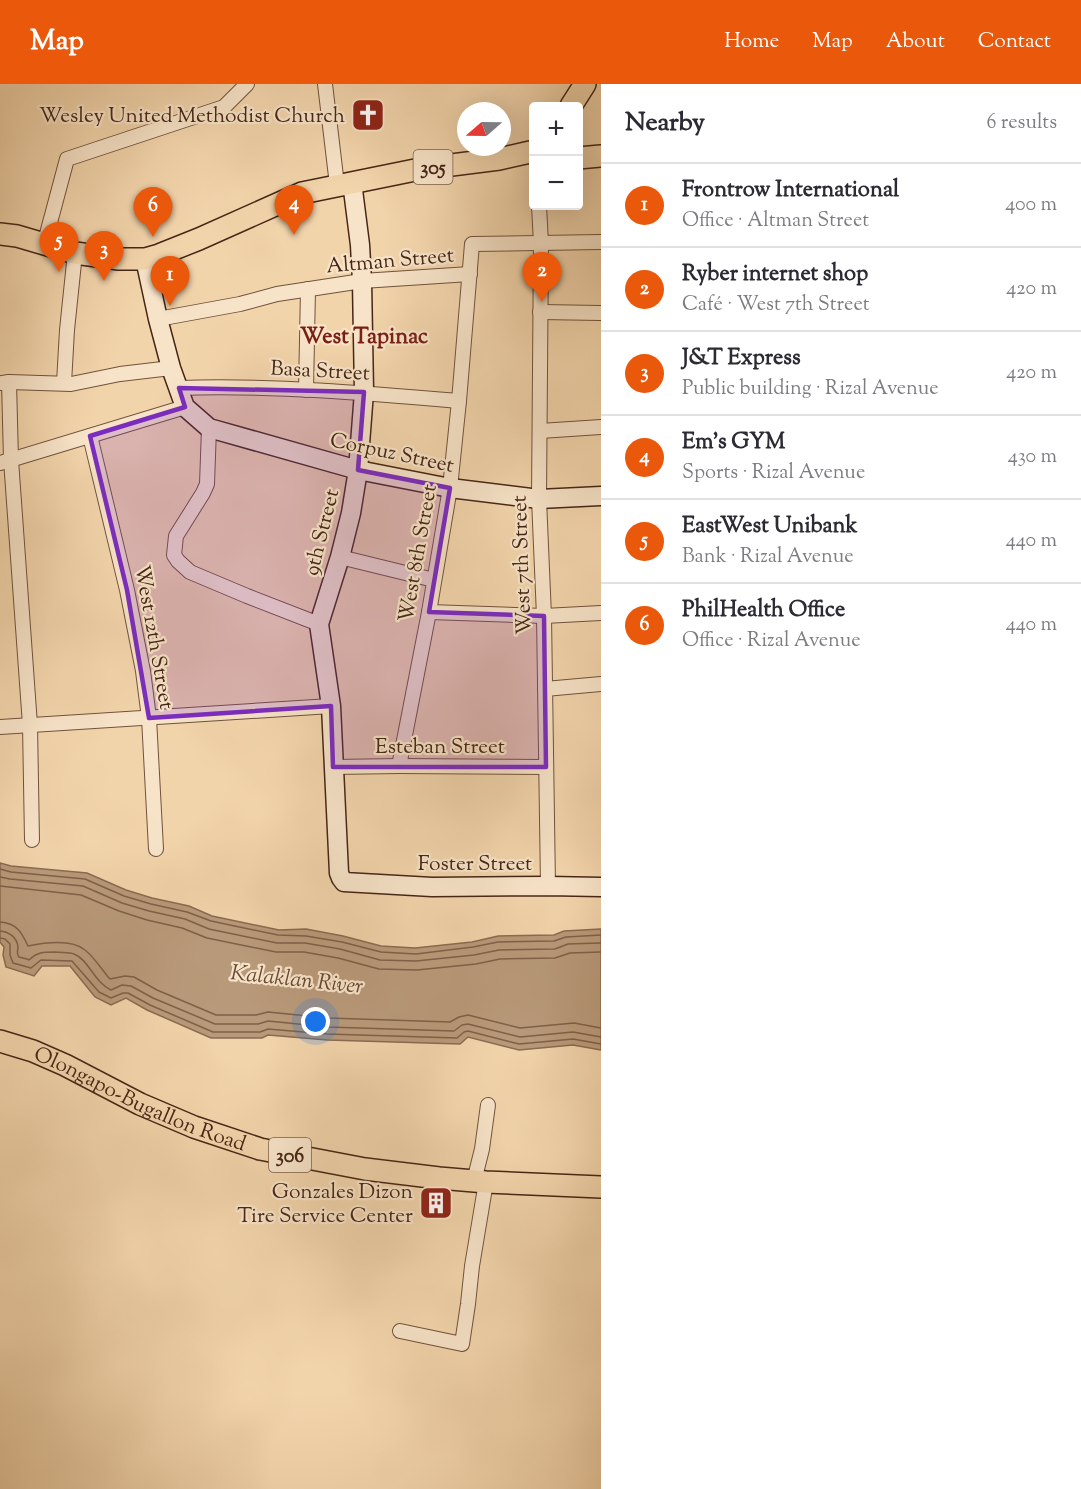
<!DOCTYPE html>
<meta charset="utf-8">
<style>
:root{--surface:#fff;--page:#f7f7f7;--text:#2b2b33;--muted:#7c7c81;--line:#e1e1e2;--accent:#ea580c}
body{margin:0;font-family:"Sorts Mill Goudy",serif;background:var(--page);color:var(--text)}
.controls{position:absolute;right:18px;top:18px;display:grid;overflow:hidden;border-radius:6px;box-shadow:0 6px 24px #0002}
.controls button{width:54px;height:54px;display:grid;place-items:center;padding:0;border:0;border-bottom:2px solid var(--line);background:var(--surface);color:var(--text);font:30px sans-serif}
.compass{position:absolute;left:457px;top:18px;width:54px;height:54px;border-radius:50%;background:var(--surface);box-shadow:0 6px 24px #0002;rotate:250deg}
.you{position:absolute;left:316px;top:938px;width:21px;height:21px;margin:-15px;border:4px solid #fff;border-radius:50%;background:#1a73e8;box-shadow:0 0 0 9px #1a73e833}
.badge{display:grid;place-items:center;width:39px;height:39px;border-radius:50%;background:var(--accent);color:#fff;font-size:20px;font-weight:700}
.pin{position:absolute;translate:-50% -50px;filter:drop-shadow(0 2px 3px #0008)}
.pin::after{content:'';position:absolute;top:32px;width:21px;height:18px;background:inherit;clip-path:polygon(0 0,100% 0,50% 100%)}
.list{margin:0;padding:0;list-style:none}
h2{display:flex;justify-content:space-between;align-items:center;height:78px;margin:0;padding:0 24px;font-size:26px}
h2 small{font-size:20px;font-weight:400;color:var(--muted)}
.list li{display:grid;grid-template-columns:39px 1fr auto;gap:18px;align-items:center;box-sizing:border-box;height:84px;padding:0 24px;border-top:2px solid var(--line)}
.list b{display:block;font-size:22px;white-space:nowrap}
.list p{margin:0;font-size:20px;white-space:nowrap;color:var(--muted)}
.list em{font-size:20px;font-style:normal;color:var(--muted)}
.map{position:relative;flex:none;width:601px;height:1405px;overflow:hidden}
header{display:flex;align-items:center;gap:36px;box-sizing:border-box;height:84px;padding:0 30px;background:var(--accent);color:#fff}
header strong{font-size:28px}
nav{display:flex;gap:33px;margin-inline-start:auto;font-size:21px}
main{display:flex}
aside{flex:1;background:var(--surface)}
.map>svg:first-child{display:block}
.water{fill:#b89979;stroke:#8a6b52;stroke-width:1.5}
.lines{fill:none;stroke-linecap:round;stroke-linejoin:round}
.shore{stroke:#7f6048;stroke-width:1.5}
.street-casing{stroke:#71523c;stroke-width:16}
.secondary-casing{stroke:#462617;stroke-width:21}
.primary-casing{stroke:#462617;stroke-width:24}
.street{stroke:#f7e3c8;stroke-width:14}
.secondary{stroke:#f7e3c8;stroke-width:18}
.primary{stroke:#f2d4ab;stroke-width:21}
.marked{fill:#7b2cbf;fill-opacity:0.2;stroke:#7b2cbf;stroke-width:4.5;stroke-linejoin:round}
.labels{text-anchor:middle;stroke-width:4.5;stroke-linejoin:round;paint-order:stroke}
.shield{fill:#f7e3c8;stroke:#7b5f4c;stroke-width:1.5}
.shield-label{font-size:20px;font-weight:bold;fill:#462617}
.poi-label{font-size:21px;fill:#462617;stroke:#f7e3c8;text-anchor:end}
.street-label{font-size:21px;fill:#462617;stroke:#f7e3c8}
.neighbourhood-label{font-size:22px;font-weight:bold;fill:#7a1f14;stroke:#f7e3c8}
.water-label{font-size:22px;font-style:italic;fill:#684834;stroke:#f7e3c8}
</style>
<header>
<strong>Map</strong>
<nav><a>Home</a><a>Map</a><a>About</a><a>Contact</a></nav>
</header>
<main>
<div class="map">
<svg width="601" height="1405" viewBox="0 0 601 1405">
<rect width="100%" height="100%" fill="#f2d4ab"/>
<filter id="stains"><feTurbulence type="fractalNoise" baseFrequency=".00333" numOctaves="4"/><feColorMatrix values="0 0 0 0 .2 0 0 0 0 .09 0 0 0 0 .02 0 0 0 .5 -.17"/></filter>
<radialGradient id="worn" r=".72"><stop offset=".6" stop-color="#630" stop-opacity="0"/><stop offset="1" stop-color="#630" stop-opacity=".3"/></radialGradient>
<polygon class="water" points="0,779 11,782 87,789 126,806 152,814 189,822 212,832 279,846 306,845 343,852 381,862 415,864 472,858 498,852 554,851 564,847 601,845 601,966 573,961 519,966 468,953 460,960 327,956 268,951 262,954 211,954 147,926 126,914 111,921 95,913 70,882 42,882 34,892 6,883 3,871 4,863 0,858"/>
<g class="lines">
<g class="shore">
<polyline points="0,785 11,788 85,795 124,812 151,820 187,828 211,837 278,851 306,852 342,858 381,868 416,870 473,863 498,858 554,857 566,853 601,851"/>
<polyline points="0,793 10,795 83,802 122,819 149,827 185,835 209,845 277,859 305,859 340,865 380,876 416,877 474,871 499,866 555,865 568,860 601,859"/>
<polyline points="0,802 81,811 119,827 147,836 182,844 207,854 276,868 304,868 338,874 379,885 417,886 476,880 500,875 555,874 570,869 601,868"/>
<path d="M 0,838 C 17,839 22,849 28,862 C 43,859 72,855 85,866 C 95,874 102,886 110,895 L 125,892 L 134,893 L 157,906 L 216,931 L 256,931 L 268,928 L 328,934 L 450,938 L 459,933 L 468,931 L 520,944 L 574,939 L 601,944"/>
<path d="M 0,847 C 9,848 17,853 18,863 C 18,866 16,870 19,873 C 19,873 28,875 29,876 C 37,868 44,868 55,868 C 61,869 69,868 74,870 C 88,875 95,899 111,906 L 122,901 L 131,902 L 153,914 L 215,940 L 258,940 L 268,937 L 328,943 L 454,947 L 462,941 L 468,940 L 520,953 L 573,948 L 601,953"/>
<polyline points="0,854 5,855 10,860 10,871 13,879 31,884 41,876 72,877 99,908 111,914 123,909 128,909 150,921 213,948 260,948 268,945 327,950 457,954 464,948 468,947 519,960 573,955 601,960"/>
</g>
<defs>
<g id="street">
<polyline points="325,0 337,101"/>
<polyline points="539,122 541,159 539,415 544,532 548,802"/>
<polyline points="44,161 67,75 224,23 247,0"/>
<polyline points="540,228 601,229"/>
<polyline points="158,235 240,220 277,210 362,197 470,190"/>
<polyline points="9,298 11,376 30,641 32,756"/>
<polyline points="2,299 9,298 71,300 120,290 171,284"/>
<polyline points="64,299 67,246 75,169"/>
<path d="M 179,304 C 272,301 366,309 459,317"/>
<polyline points="306,306 308,205"/>
<polyline points="209,344 207,400 203,409 176,452 174,471 178,477 190,488 247,512 319,540"/>
<polyline points="540,347 601,343"/>
<polyline points="90,352 127,506 143,587 149,634 156,765"/>
<polyline points="0,379 185,323"/>
<polyline points="340,473 434,496"/>
<polyline points="429,528 544,532 601,529"/>
<polyline points="545,605 601,600"/>
<polyline points="0,643 331,622"/>
<polyline points="399,682 429,528 450,404 459,317 472,160 601,158"/>
<polyline points="333,683 399,682 546,683"/>
<polyline points="474,1097 482,1065 488,1021"/>
<polyline points="400,1247 462,1260 468,1220 472,1182 486,1098"/>
</g>
<g id="secondary">
<polyline points="352,98 360,161 362,197 364,308 358,386 351,429 340,473 319,540 331,622 339,789 341,794 344,798 432,803 548,802 601,803"/>
<polyline points="145,175 158,235 171,284 185,323 209,344 358,386 450,404 539,415 601,412"/>
</g>
<g id="primary">
<polyline points="571,22 585,0"/>
<polyline points="578,74 601,72"/>
<polyline points="0,150 17,152 75,169 119,175 145,175 159,171 199,155 302,109 420,85 499,75 530,68"/>
<path id="s1" d="M 0,957 L 33,967 L 65,981 L 140,1020 L 194,1043 L 260,1065 L 365,1085 L 439,1094 L 486,1098 L 601,1103"/>
</g>
</defs>
<use href="#street" class="street-casing"/>
<use href="#secondary" class="secondary-casing"/>
<use href="#primary" class="primary-casing"/>
<use href="#street" class="street"/>
<use href="#secondary" class="secondary"/>
<use href="#primary" class="primary"/>
</g>
<path class="marked" d="M 179,304 L 364,308 L 358,386 L 450,404 L 429,528 L 544,532 L 546,683 L 333,683 L 331,622 L 149,634 L 127,506 L 90,352 L 185,323 Z"/>
<defs>
<symbol id="church-square" viewBox="-11 -11 22 22"><rect x="-9" y="-9" width="18" height="18" rx="4" fill="#8f2418" stroke="#f7e3c8"/><path d="M-1.2-6h2.4v3.5h3.3v2.4h-3.3V6h-2.4V-.1h-3.3v-2.4h3.3Z" fill="#fff"/></symbol>
<symbol id="building-square" viewBox="-11 -11 22 22"><rect x="-9" y="-9" width="18" height="18" rx="4" fill="#8f2418" stroke="#f7e3c8"/><path d="M-4-6H4V6H1V3H-1V6H-4ZM-2.5-4.3h1.7v1.8h-1.7ZM.8-4.3h1.7v1.8H.8ZM-2.5-1h1.7V.8h-1.7ZM.8-1h1.7V.8H.8Z" fill="#fff"/></symbol>
</defs>
<g fill-rule="evenodd">
<use href="#church-square" x="349" y="12" width="38" height="38"/>
<use href="#building-square" x="417" y="1100" width="38" height="38"/>
</g>
<g class="labels">
<g class="shield">
<rect x="413.5" y="66" width="39" height="34" rx="4.5"/>
<rect x="269" y="1054" width="42" height="34" rx="4.5"/>
</g>
<g class="shield-label">
<text x="433" y="90">305</text>
<text x="290" y="1078">306</text>
</g>
<g class="poi-label">
<text x="345" y="38">Wesley United Methodist Church</text>
<text x="413" y="1114">Gonzales Dizon<tspan x="413" dy="24">Tire Service Center</tspan></text>
</g>
<g class="street-label">
<text transform="translate(390 176) rotate(-5)" y="7">Altman Street</text>
<text transform="translate(320 286) rotate(3)" y="7">Basa Street</text>
<text transform="translate(392 368) rotate(12)" y="7">Corpuz Street</text>
<text transform="translate(321 448) rotate(-76)" y="7">9th Street</text>
<text transform="translate(417 469) rotate(-80)" y="7">West 8th Street</text>
<text transform="translate(521 481) rotate(-92)" y="7">West 7th Street</text>
<text transform="translate(155 553) rotate(80)" y="7">West 12th Street</text>
<text x="440" y="669">Esteban Street</text>
<text x="475" y="786">Foster Street</text>
<text dy="7" stroke="none"><textPath href="#s1" startOffset="152">Olongapo-Bugallon Road</textPath></text>
</g>
<g class="neighbourhood-label">
<text x="364" y="259">West Tapinac</text>
</g>
<g class="water-label">
<text transform="translate(297 894) rotate(6)" y="8">Kalaklan River</text>
</g>
</g>
<rect width="100%" height="100%" filter="url(#stains)"/>
<rect width="100%" height="100%" fill="url(#worn)"/>
</svg>
<div class="controls">
<button>+</button>
<button>−</button>
</div>
<svg class="compass" viewBox="-18 -18 36 36"><path d="M0-13l5 13h-10z" fill="#e53935"/><path d="M0 13l5-13h-10z" fill="#7c7c81"/></svg>
<div class="you"></div>
<div class="pin badge" style="left:170px;top:222px">1</div>
<div class="pin badge" style="left:542px;top:218px">2</div>
<div class="pin badge" style="left:104px;top:197px">3</div>
<div class="pin badge" style="left:294px;top:151px">4</div>
<div class="pin badge" style="left:59px;top:188px">5</div>
<div class="pin badge" style="left:153px;top:153px">6</div>
</div>
<aside>
<h2>Nearby<small>6 results</small></h2>
<ul class="list">
<li><span class="badge">1</span><div><b>Frontrow International</b><p>Office · Altman Street</p></div><em>400 m</em></li>
<li><span class="badge">2</span><div><b>Ryber internet shop</b><p>Café · West 7th Street</p></div><em>420 m</em></li>
<li><span class="badge">3</span><div><b>J&amp;T Express</b><p>Public building · Rizal Avenue</p></div><em>420 m</em></li>
<li><span class="badge">4</span><div><b>Em's GYM</b><p>Sports · Rizal Avenue</p></div><em>430 m</em></li>
<li><span class="badge">5</span><div><b>EastWest Unibank</b><p>Bank · Rizal Avenue</p></div><em>440 m</em></li>
<li><span class="badge">6</span><div><b>PhilHealth Office</b><p>Office · Rizal Avenue</p></div><em>440 m</em></li>
</ul>
</aside>
</main>
